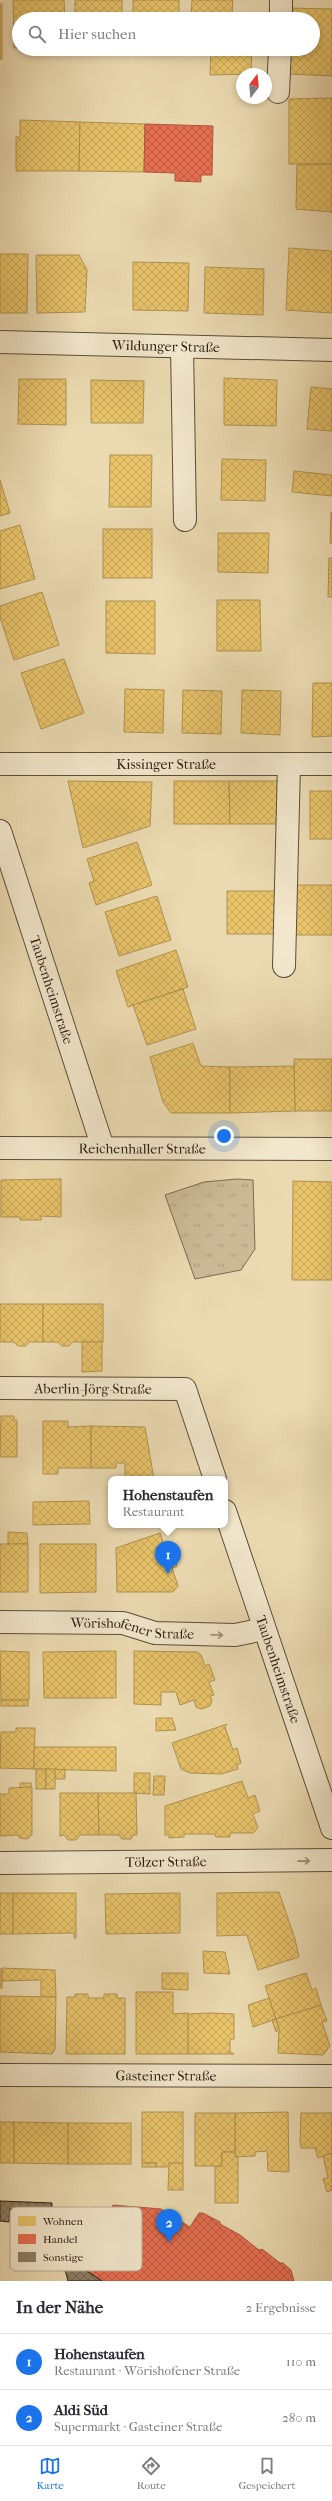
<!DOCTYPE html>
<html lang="de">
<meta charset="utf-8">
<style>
:root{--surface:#fff;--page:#f2f2f3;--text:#2b2b33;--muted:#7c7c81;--line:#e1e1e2;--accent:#1a73e8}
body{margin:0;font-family:"IM FELL French Canon",serif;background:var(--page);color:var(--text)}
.compass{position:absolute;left:236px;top:68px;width:36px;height:36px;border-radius:50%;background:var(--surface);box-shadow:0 2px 6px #0003;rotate:16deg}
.you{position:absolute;left:224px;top:1136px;width:14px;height:14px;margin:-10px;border:3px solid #fff;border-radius:50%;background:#1a73e8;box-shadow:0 0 0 6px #1a73e833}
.badge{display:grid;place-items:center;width:26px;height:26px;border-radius:50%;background:var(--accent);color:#fff;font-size:13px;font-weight:700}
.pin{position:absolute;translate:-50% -33px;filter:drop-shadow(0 1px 2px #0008)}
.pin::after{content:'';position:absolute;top:21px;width:14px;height:12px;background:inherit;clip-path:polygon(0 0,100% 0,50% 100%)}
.popup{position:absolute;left:108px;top:1476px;width:120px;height:52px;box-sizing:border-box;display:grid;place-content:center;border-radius:8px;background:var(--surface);filter:drop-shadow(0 1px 3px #0005);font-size:13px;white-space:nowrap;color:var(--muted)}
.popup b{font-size:15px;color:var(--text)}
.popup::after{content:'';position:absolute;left:50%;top:100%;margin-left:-8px;border:8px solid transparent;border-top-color:var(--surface)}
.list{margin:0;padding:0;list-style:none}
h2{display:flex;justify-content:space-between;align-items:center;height:52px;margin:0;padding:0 16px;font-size:17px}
h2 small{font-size:13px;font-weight:400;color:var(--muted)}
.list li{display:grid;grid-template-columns:26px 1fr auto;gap:12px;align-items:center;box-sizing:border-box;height:56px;padding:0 16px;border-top:1px solid var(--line)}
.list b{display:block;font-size:15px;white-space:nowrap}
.list p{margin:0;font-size:13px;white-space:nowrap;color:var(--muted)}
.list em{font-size:13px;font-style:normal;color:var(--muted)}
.icon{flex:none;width:22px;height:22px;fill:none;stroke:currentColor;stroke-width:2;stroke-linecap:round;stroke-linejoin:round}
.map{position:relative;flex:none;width:332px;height:2281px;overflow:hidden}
.search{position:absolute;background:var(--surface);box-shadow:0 2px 6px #0003;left:12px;right:12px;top:12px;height:44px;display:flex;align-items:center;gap:10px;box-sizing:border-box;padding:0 14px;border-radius:22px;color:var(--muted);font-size:15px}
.sheet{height:164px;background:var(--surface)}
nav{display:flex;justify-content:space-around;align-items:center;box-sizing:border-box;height:56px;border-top:1px solid var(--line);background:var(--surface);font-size:11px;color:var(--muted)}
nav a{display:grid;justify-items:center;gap:2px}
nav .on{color:var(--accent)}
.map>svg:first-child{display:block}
.park{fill:url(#park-tufts);stroke:#7a6b54}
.homes{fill:url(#homes-cross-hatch);stroke:#b09250}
.shops{fill:url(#shops-cross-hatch);stroke:#ae563e}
.building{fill:url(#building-cross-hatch);stroke:#2a1c13}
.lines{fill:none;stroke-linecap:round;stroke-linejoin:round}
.minor-casing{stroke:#5a4c3a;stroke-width:24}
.minor{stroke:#f2e7cc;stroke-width:22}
.oneway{stroke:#988c79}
.labels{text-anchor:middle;stroke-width:4;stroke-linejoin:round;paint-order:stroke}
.street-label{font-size:14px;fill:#2a1c13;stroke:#f2e7cc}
.key{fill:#f2e7cc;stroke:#b6aa94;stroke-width:1}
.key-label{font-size:11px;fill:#2a1c13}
</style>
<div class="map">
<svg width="332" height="2281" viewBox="0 0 332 2281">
<defs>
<pattern id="park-tufts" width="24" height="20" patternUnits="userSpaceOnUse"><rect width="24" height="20" fill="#caba96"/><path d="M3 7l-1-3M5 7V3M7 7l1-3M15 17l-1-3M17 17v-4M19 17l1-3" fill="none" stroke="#ae9f80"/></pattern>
<pattern id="homes-cross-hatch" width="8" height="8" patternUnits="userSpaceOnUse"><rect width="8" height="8" fill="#e9c46a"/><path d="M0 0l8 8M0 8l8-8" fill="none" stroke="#c8a85b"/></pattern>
<pattern id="shops-cross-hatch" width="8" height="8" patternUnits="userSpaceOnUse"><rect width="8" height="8" fill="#e76f51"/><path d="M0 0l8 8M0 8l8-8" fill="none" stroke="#bb5a42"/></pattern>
<pattern id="building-cross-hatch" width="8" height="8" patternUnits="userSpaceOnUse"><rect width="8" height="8" fill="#8e7f65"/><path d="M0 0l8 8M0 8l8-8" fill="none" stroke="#746752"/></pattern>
</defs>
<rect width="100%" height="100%" fill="#ebdab1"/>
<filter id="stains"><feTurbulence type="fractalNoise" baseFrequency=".005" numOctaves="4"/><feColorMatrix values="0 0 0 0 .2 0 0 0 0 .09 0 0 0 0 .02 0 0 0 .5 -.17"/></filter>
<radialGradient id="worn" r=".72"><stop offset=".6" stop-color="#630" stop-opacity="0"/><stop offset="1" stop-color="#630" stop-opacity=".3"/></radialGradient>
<polygon class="park" points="237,1179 253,1180 255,1249 241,1270 195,1279 165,1195 204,1182"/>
<g class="homes">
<polygon points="13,0 64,0 65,19 19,19 19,48 14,48"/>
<rect x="75" y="0" width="47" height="19"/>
<rect x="133" y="0" width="46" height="19"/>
<polygon points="192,0 233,0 232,14 241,14 241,19 191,19"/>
<rect x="0" y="4" width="2" height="55"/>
<polygon points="291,8 332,9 332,76 289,74 290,49 313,49 313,19 290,19"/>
<polygon points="149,49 180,49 180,55 160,55 160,49"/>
<polygon points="211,49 252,49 251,74 210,75"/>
<polygon points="332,98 332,164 289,164 289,99"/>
<polygon points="20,120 80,122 79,171 16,171 16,137 20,137"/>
<polygon points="80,122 145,124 144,172 79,171"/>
<polygon points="332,164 332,212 296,209 297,165"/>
<polygon points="289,248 332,251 332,313 286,310"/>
<polygon points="0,254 28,254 27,313 0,313"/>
<polygon points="36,255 79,255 87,270 85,312 37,313"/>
<polygon points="133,262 189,263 188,311 133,310"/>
<polygon points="205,267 264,269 263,315 204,313"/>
<polygon points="224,378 277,380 276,426 224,425"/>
<polygon points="19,379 66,379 66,425 18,424"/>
<polygon points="91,380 144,381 143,423 91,423"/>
<polygon points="311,387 332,389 332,431 307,429"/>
<polygon points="110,455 152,455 151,507 109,507"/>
<polygon points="222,459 266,460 265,501 221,500"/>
<polygon points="294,471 332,475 332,496 292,492"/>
<polygon points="0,480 10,513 0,516"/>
<polygon points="331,512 332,512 332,544 330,543"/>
<polygon points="20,525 35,579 0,589 0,531"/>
<rect x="103" y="529" width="49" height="49"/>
<polygon points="218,533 269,533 268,573 218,572"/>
<polygon points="329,558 332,558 332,597 328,597"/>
<polygon points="42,592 59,645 14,660 0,617 0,606"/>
<polygon points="217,600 260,600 261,651 217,651"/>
<polygon points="106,601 155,601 155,654 106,653"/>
<polygon points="64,659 84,713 41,729 21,673"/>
<polygon points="313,683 332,683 332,736 312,737"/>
<polygon points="125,689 164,690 163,733 124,732"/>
<polygon points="183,690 222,691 221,734 182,733"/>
<polygon points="242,690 281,691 280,735 241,733"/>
<polygon points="68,781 152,782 150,826 83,848"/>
<polygon points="174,781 229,781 230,824 174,824"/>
<polygon points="229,781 285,781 285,824 230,824"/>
<rect x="310" y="791" width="22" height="48"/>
<polygon points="137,842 152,885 96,905 89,883 94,881 87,859"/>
<rect x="293" y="885" width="39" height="50"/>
<polygon points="227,891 275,891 280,934 227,934"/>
<polygon points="157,896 171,940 119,956 105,912"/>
<polygon points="176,950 188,987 128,1007 116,971"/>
<polygon points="183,989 196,1029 147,1045 133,1005"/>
<polygon points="193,1043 201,1066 230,1067 230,1113 171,1113 163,1102 150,1057"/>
<polygon points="294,1059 332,1059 332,1111 295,1111"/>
<polygon points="294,1066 295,1111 230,1113 230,1067"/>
<polygon points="61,1179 61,1217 41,1216 41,1220 20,1220 20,1217 1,1217 1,1180"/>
<polygon points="293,1181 332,1182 332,1280 292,1280"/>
<polygon points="0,1304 43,1304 43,1342 29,1342 26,1346 18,1346 14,1342 0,1342"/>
<polygon points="43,1304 103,1304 103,1342 73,1342 69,1346 62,1346 58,1342 43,1342"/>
<polygon points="82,1342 102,1342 102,1371 82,1372"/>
<polygon points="1,1416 14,1416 14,1420 17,1420 17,1457 0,1457"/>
<polygon points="43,1421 68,1421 68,1427 91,1426 91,1468 58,1468 58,1474 43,1474"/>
<polygon points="91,1426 145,1427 154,1479 125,1479 125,1463 116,1463 116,1468 91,1468"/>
<polygon points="89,1501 90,1524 33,1525 33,1502"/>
<polygon points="8,1532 27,1533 28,1544 8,1544"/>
<polygon points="160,1533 166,1552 171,1550 177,1566 172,1568 178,1586 173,1592 117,1592 116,1548"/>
<rect x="0" y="1544" width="28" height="48"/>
<polygon points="40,1544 96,1544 96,1592 40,1593"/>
<polygon points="0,1651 29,1652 29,1700 1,1700"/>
<polygon points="116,1651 116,1698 44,1698 43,1652"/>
<polygon points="134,1651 197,1652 201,1655 205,1666 209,1664 215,1680 209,1682 214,1695 210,1696 212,1701 210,1706 201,1709 196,1707 194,1700 180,1705 176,1692 161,1692 161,1705 134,1704"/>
<rect x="1" y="1700" width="27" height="6"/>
<polygon points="156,1718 172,1718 176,1730 156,1731"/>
<polygon points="227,1724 225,1727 233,1750 237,1748 241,1763 237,1765 238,1769 221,1774 190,1773 181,1769 172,1743"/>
<polygon points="16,1728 35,1728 34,1769 0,1768 1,1732 16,1732"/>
<polygon points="34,1747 116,1747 116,1771 34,1769"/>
<rect x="36" y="1769" width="10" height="20"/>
<rect x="46" y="1769" width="9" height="20"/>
<polygon points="55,1769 65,1770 65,1779 55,1779"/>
<polygon points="134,1773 150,1773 150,1794 134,1793"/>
<polygon points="154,1776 165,1776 164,1795 153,1795"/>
<polygon points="242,1781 248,1798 255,1795 260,1811 253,1814 258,1828 253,1833 230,1833 230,1837 216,1837 215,1834 184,1834 184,1837 169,1838 169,1835 165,1835 165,1806"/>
<rect x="20" y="1783" width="11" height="5"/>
<polygon points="32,1787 32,1835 27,1839 20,1838 17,1835 0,1836 0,1794 9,1794 9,1788"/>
<polygon points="60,1793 98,1793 99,1835 80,1835 76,1840 68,1840 64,1835 60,1836"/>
<polygon points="98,1793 136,1793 137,1835 133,1835 131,1839 122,1839 119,1835 99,1835"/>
<polygon points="279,1892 295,1939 299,1957 258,1970 247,1935 217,1936 217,1893"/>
<rect x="0" y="1893" width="13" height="41"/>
<polygon points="13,1893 76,1893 76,1938 74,1938 74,1933 13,1934"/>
<polygon points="180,1893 180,1933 106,1934 105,1894"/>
<polygon points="203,1951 225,1952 230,1974 204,1973"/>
<polygon points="2,1968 55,1970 56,1997 41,1997 41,1980 2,1981"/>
<rect x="0" y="1969" width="2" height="19"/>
<polygon points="162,1973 188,1973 188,1990 162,1989"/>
<polygon points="306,1973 312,1990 316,1988 321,2005 276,2019 265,1986"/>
<polygon points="136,1992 173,1992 173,2014 188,2013 188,2054 136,2054"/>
<polygon points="75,1994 88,1994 88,1998 104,1998 104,1994 117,1994 117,1998 125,1998 125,2054 66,2054 67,1997 75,1997"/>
<polygon points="0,1996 56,1997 55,2049 52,2054 0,2052"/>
<polygon points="269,1998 276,2019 253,2027 248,2005"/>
<polygon points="321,2005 327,2021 322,2022 330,2046 323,2055 278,2053 279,2028 276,2019"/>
<polygon points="211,2013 234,2014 234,2039 230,2039 230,2052 234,2054 188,2054 188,2014"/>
<polygon points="276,2019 279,2028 276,2032 272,2020"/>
<polygon points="142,2112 183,2112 183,2163 169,2163 167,2167 156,2167 156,2163 142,2163"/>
<polygon points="288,2112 289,2172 268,2171 267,2151 255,2152 255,2156 235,2157 235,2113"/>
<polygon points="195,2113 235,2113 235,2152 222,2152 222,2166 195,2166"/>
<polygon points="301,2113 332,2113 332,2153 318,2158 315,2148 301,2148 300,2142"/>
<rect x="0" y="2122" width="14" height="41"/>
<polygon points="14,2122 68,2123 68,2164 14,2163"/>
<rect x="68" y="2123" width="63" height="41"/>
<polygon points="222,2152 235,2152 235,2157 238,2157 238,2203 215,2203 215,2167 222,2166"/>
<polygon points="332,2153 332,2190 327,2192 323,2179 328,2178 323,2156"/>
<rect x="142" y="2163" width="14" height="4"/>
<polygon points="169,2163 183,2163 183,2190 168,2190"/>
</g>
<g class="shops">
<polygon points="145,124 213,126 212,175 201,175 201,182 175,181 175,173 144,172"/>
<polygon points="113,2205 161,2209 190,2227 199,2213 203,2213 220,2222 220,2224 240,2235 259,2250 262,2249 280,2263 283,2263 291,2270 294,2281 102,2281 78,2265 77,2267 74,2265 112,2209"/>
</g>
<g class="building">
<polygon points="0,2201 52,2203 51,2224 19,2222 19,2210 10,2209 9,2222 0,2221"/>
<polygon points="86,2216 99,2225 99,2229 74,2265 77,2267 78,2265 102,2281 68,2281 61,2254"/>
</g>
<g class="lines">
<defs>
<g id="minor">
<polyline points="281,19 281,0"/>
<polyline points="278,92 280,49"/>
<path id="s1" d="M 0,342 L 332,350"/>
<polyline points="182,347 185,520"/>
<path id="s2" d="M 0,764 L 332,764"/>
<path id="s3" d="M 0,831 L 103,1148"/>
<polyline points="284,966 289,764"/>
<path id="s4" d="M 0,1148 L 332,1149"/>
<path id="s5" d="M 0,1388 L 185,1389 L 215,1479"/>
<path id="s6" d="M 225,1511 L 332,1828"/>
<path id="s7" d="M 0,1622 L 123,1623 L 155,1633 L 235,1635 L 264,1629"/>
<path id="s8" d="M 0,1863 L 332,1860"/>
<path id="s9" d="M 0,2075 L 332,2076"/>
</g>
</defs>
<use href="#minor" class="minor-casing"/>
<use href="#minor" class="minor"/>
</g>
<defs><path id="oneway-shaft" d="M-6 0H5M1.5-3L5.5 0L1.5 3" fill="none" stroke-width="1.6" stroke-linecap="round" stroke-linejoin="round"/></defs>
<g class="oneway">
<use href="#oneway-shaft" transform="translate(217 1635) rotate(2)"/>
<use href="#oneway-shaft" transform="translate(304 1861) rotate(-1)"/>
</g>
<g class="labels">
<g class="street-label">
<text dy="5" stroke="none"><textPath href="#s1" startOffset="166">Wildunger Straße</textPath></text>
<text dy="5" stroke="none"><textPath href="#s2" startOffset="166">Kissinger Straße</textPath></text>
<text dy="5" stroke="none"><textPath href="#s3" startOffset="167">Taubenheimstraße</textPath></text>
<text dy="5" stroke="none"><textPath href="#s4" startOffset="142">Reichenhaller Straße</textPath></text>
<text dy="5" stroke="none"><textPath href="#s5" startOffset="93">Aberlin-Jörg-Straße</textPath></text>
<text dy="5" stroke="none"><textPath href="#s7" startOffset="133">Wörishofener Straße</textPath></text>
<text dy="5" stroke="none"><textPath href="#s6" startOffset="167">Taubenheimstraße</textPath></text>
<text dy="5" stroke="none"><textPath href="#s8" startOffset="166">Tölzer Straße</textPath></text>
<text dy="5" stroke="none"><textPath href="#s9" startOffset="166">Gasteiner Straße</textPath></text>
</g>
</g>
<rect x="10" y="2207" width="132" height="64" rx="6" class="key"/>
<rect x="18" y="2216" width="18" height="10" fill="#e9c46a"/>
<rect x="18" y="2234" width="18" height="10" fill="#e76f51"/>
<rect x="18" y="2252" width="18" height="10" fill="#8e7f65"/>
<g class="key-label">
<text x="43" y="2225">Wohnen</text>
<text x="43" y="2243">Handel</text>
<text x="43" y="2261">Sonstige</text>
</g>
<rect width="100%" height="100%" filter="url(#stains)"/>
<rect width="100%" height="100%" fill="url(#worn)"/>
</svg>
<svg class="compass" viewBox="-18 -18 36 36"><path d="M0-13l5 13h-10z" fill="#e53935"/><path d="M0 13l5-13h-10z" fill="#7c7c81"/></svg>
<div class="you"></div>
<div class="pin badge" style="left:168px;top:1574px">1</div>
<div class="popup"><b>Hohenstaufen</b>Restaurant</div>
<div class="pin badge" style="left:169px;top:2242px">2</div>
<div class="search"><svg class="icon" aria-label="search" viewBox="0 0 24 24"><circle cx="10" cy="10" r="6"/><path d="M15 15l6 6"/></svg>Hier suchen</div>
</div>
<section class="sheet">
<h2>In der Nähe<small>2 Ergebnisse</small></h2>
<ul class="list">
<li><span class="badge">1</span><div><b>Hohenstaufen</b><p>Restaurant · Wörishofener Straße</p></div><em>110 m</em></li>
<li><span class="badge">2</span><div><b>Aldi Süd</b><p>Supermarkt · Gasteiner Straße</p></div><em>280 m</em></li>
</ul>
</section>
<nav>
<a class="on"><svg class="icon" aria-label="map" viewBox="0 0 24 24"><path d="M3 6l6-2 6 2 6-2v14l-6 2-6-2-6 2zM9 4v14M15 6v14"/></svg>Karte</a>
<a><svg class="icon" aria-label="directions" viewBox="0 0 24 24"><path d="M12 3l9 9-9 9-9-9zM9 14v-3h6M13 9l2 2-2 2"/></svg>Route</a>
<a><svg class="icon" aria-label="saved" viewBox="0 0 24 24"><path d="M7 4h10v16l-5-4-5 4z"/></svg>Gespeichert</a>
</nav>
